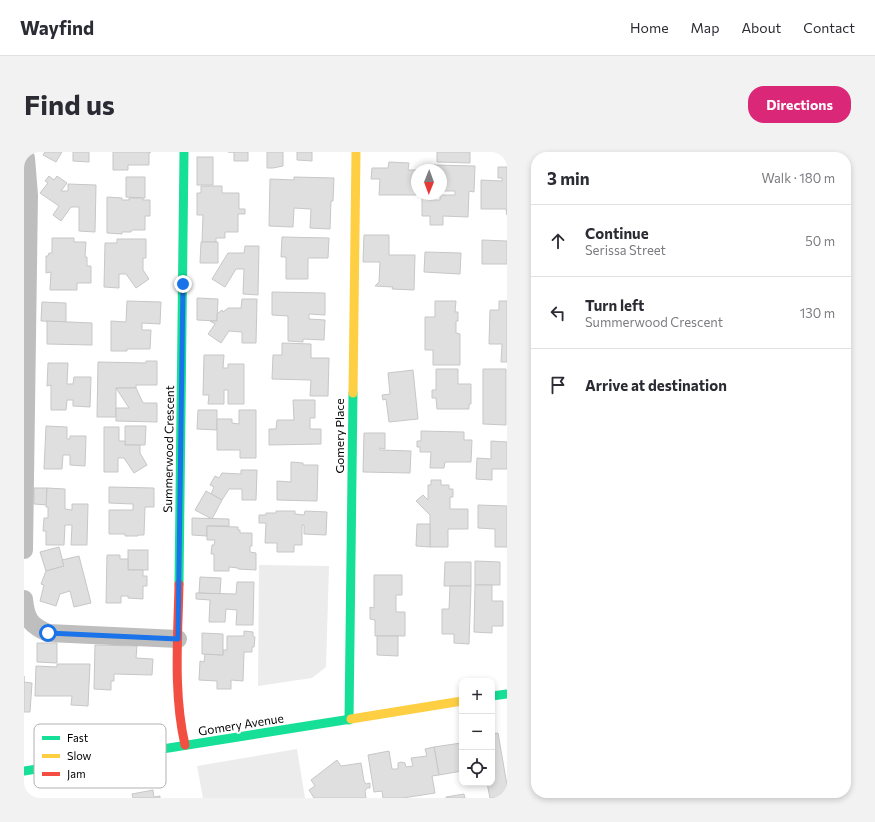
<!DOCTYPE html>
<meta charset="utf-8">
<style>
:root{--surface:#fff;--page:#f2f2f3;--text:#2b2b33;--muted:#7c7c81;--line:#e1e1e2;--accent:#db2777}
body{margin:0;font-family:Commissioner,sans-serif;background:var(--page);color:var(--text)}
.controls{position:absolute;right:12px;bottom:12px;display:grid;overflow:hidden;border-radius:8px;box-shadow:0 2px 6px #0003}
.controls button{width:36px;height:36px;display:grid;place-items:center;padding:0;border:0;border-bottom:1px solid var(--line);background:var(--surface);color:var(--text);font:20px sans-serif}
.compass{position:absolute;left:387px;top:12px;width:36px;height:36px;border-radius:50%;background:var(--surface);box-shadow:0 2px 6px #0003;rotate:181deg}
.stop{position:absolute;width:12px;height:12px;margin:-9px;border:3px solid #1a73e8;border-radius:50%;background:#fff}
.stop.end{background:#1a73e8;border-color:#fff;box-shadow:0 1px 4px #0008}
.list{margin:0;padding:0;list-style:none}
h2{display:flex;justify-content:space-between;align-items:center;height:52px;margin:0;padding:0 16px;font-size:17px}
h2 small{font-size:13px;font-weight:400;color:var(--muted)}
.list li{display:grid;grid-template-columns:26px 1fr auto;gap:12px;align-items:center;box-sizing:border-box;height:72px;padding:0 16px;border-top:1px solid var(--line)}
.list b{display:block;font-size:15px;white-space:nowrap}
.list p{margin:0;font-size:13px;white-space:nowrap;color:var(--muted)}
.list em{font-size:13px;font-style:normal;color:var(--muted)}
.icon{flex:none;width:22px;height:22px;fill:none;stroke:currentColor;stroke-width:2;stroke-linecap:round;stroke-linejoin:round}
.map{position:relative;flex:none;width:483px;height:646px;overflow:hidden;border-radius:16px}
header{display:flex;align-items:center;gap:24px;box-sizing:border-box;height:56px;padding:0 20px;background:var(--surface);border-bottom:1px solid var(--line)}
header strong{font-size:19px}
nav{display:flex;gap:22px;margin-inline-start:auto;font-size:14px}
.intro{display:flex;align-items:center;justify-content:space-between;box-sizing:border-box;height:96px;padding:0 24px}
h1{margin:0;font-size:28px}
.button{padding:10px 18px;border-radius:16px;background:var(--accent);color:#fff;font-size:14px;font-weight:700}
main{display:flex;gap:24px;padding:0 24px}
aside{flex:1;background:var(--surface);border-radius:16px;box-shadow:0 2px 6px #0003}
.map>svg:first-child{display:block}
.green{fill:#ececec}
.building{fill:#dfdfdf;stroke:#c7c7c7}
.lines{fill:none;stroke-linecap:round;stroke-linejoin:round}
.street{stroke:#bebebe;stroke-width:18}
.fast{stroke:#16e098;stroke-width:9}
.slow{stroke:#ffcf43;stroke-width:9}
.jam{stroke:#f24e42;stroke-width:9}
.route{stroke:#1a73e8;stroke-width:5}
.labels{text-anchor:middle;stroke-width:4;stroke-linejoin:round;paint-order:stroke}
.street-label{font-size:12px;fill:#000;stroke:#fff}
.key{fill:#fff;stroke:#b2b2b2;stroke-width:1}
.key-label{font-size:11px;fill:#000}
</style>
<header>
<strong>Wayfind</strong>
<nav><a>Home</a><a>Map</a><a>About</a><a>Contact</a></nav>
</header>
<div class="intro"><h1>Find us</h1><a class="button">Directions</a></div>
<main>
<div class="map">
<svg width="483" height="646" viewBox="0 0 483 646">
<rect width="100%" height="100%" fill="#fff"/>
<g class="green">
<polygon points="235,413 305,414 302,515 288,526 234,534"/>
<polygon points="273,597 281,646 179,646 173,614"/>
</g>
<g class="building">
<polygon points="21,0 38,0 32,10 19,3"/>
<polygon points="49,0 65,0 65,10 49,9"/>
<polygon points="89,0 127,0 125,1 125,13 104,13 104,18 89,18"/>
<polygon points="204,0 224,0 224,9 210,9 210,0"/>
<polygon points="243,0 259,0 259,14 249,16 243,16"/>
<polygon points="273,0 288,0 288,9 273,8"/>
<polygon points="413,0 446,0 446,11 413,10"/>
<rect x="173" y="5" width="16" height="28"/>
<polygon points="365,10 385,11 384,18 393,18 392,43 355,43 356,27 347,27 348,16 364,16"/>
<polygon points="410,13 451,14 450,40 445,39 444,65 419,64 419,73 406,73 406,64 398,64 398,46 404,46 404,48 416,48 416,43 431,43 431,39 417,39 417,18 410,18"/>
<polygon points="474,15 483,15 483,63 482,57 457,57 457,28 478,29 478,26 474,26"/>
<polygon points="25,24 30,28 33,24 43,31 37,39 44,39 44,32 72,33 71,80 55,79 55,55 47,55 37,69 29,63 35,54 16,41 24,31 21,29"/>
<polygon points="102,25 121,25 121,46 102,45"/>
<polygon points="270,25 310,26 309,49 307,49 306,77 286,76 287,57 270,56 269,75 245,74 246,27 270,28"/>
<polygon points="177,34 198,34 198,41 215,41 215,57 221,57 221,62 214,62 214,80 201,80 201,86 192,86 192,90 178,90 179,63 173,63 173,41 177,41"/>
<polygon points="83,45 98,46 98,48 105,48 105,46 119,46 119,48 126,48 126,64 121,64 121,78 108,78 107,80 98,80 98,82 83,81"/>
<polygon points="340,83 365,83 365,103 391,103 390,138 368,137 369,135 351,134 355,130 356,110 339,110"/>
<polygon points="258,85 305,86 304,106 284,106 284,127 262,127 262,105 257,105"/>
<polygon points="28,86 50,86 50,90 62,90 61,105 63,105 63,114 67,114 67,131 53,131 53,138 26,138 27,120 22,121 22,104 24,104 25,101 28,101"/>
<polygon points="93,87 122,87 122,106 119,106 119,118 125,127 112,136 102,122 95,122 95,136 80,135 81,91 93,91"/>
<polygon points="458,88 483,89 483,112 458,112"/>
<polygon points="177,90 194,90 194,111 176,111"/>
<polygon points="221,94 235,94 234,143 219,142 220,117 212,117 201,135 188,127 204,101 220,101"/>
<polygon points="401,100 437,101 436,122 400,120"/>
<polygon points="248,140 301,141 301,163 285,162 285,167 301,168 300,188 279,187 279,190 264,189 264,164 248,163"/>
<polygon points="173,146 194,147 193,169 173,168"/>
<polygon points="218,147 233,147 232,191 218,191 218,180 205,179 197,191 184,182 191,172 186,169 193,169 193,162 198,158 199,160 204,156 217,156"/>
<polygon points="103,149 137,150 136,172 118,171 118,178 127,178 126,197 103,197 103,199 87,199 87,169 102,170"/>
<polygon points="411,149 432,149 431,160 434,160 434,169 432,169 432,181 436,182 436,213 409,213 409,198 401,198 401,165 411,165"/>
<polygon points="475,149 483,149 483,210 477,210 478,192 465,192 466,158 475,158"/>
<polygon points="18,150 42,151 42,170 17,169"/>
<polygon points="23,169 68,171 68,193 23,192"/>
<polygon points="258,191 287,192 287,206 305,206 304,244 286,244 287,228 248,227 249,203 258,203"/>
<polygon points="180,203 200,203 199,216 204,216 204,212 220,212 220,252 204,252 204,238 200,238 200,252 184,252 185,243 179,243"/>
<polygon points="122,209 133,209 133,233 112,233 112,236 92,236 92,265 73,265 74,210 122,211"/>
<polygon points="24,211 44,211 43,232 49,232 50,225 67,225 66,255 49,254 49,248 43,248 42,258 27,258 27,233 23,234"/>
<polygon points="412,217 434,217 434,232 447,232 447,252 445,252 445,257 413,257 412,246 408,246 408,238 412,238"/>
<polygon points="459,217 482,217 482,273 459,272"/>
<polygon points="389,218 394,267 365,270 362,247 359,248 358,243 366,242 364,221"/>
<polygon points="92,236 112,236 119,251 133,251 133,270 92,269 92,256 105,256"/>
<polygon points="269,248 291,248 291,266 286,266 286,277 297,277 297,292 245,293 245,277 252,277 253,268 270,268"/>
<polygon points="174,258 193,258 193,278 173,277"/>
<polygon points="215,258 232,258 232,306 216,306 216,298 193,298 193,267 208,267 208,271 215,272"/>
<polygon points="22,274 43,275 43,287 46,287 46,284 62,284 61,314 46,313 46,303 39,303 38,317 20,317"/>
<polygon points="101,274 122,274 121,293 101,293"/>
<polygon points="80,275 95,275 95,289 101,289 101,293 116,293 116,301 123,313 110,321 100,306 94,306 94,320 80,320"/>
<polygon points="397,279 440,280 440,288 448,288 447,310 421,310 420,316 406,316 407,300 396,300 396,295 393,295 393,289 397,289"/>
<polygon points="340,281 361,281 361,297 356,296 356,298 387,299 386,321 339,320"/>
<polygon points="467,289 483,290 483,317 468,317 468,328 452,327 453,306 467,307"/>
<polygon points="267,310 279,311 279,313 294,313 293,349 253,348 253,329 267,330"/>
<polygon points="217,318 233,318 232,348 218,348 218,337 205,337 198,348 187,342 190,335 186,333 191,324 195,326 198,321 217,322"/>
<polygon points="407,328 417,328 417,333 425,333 425,337 429,337 429,345 426,345 426,357 444,357 444,377 424,377 424,395 406,395 406,363 392,349 399,343 404,348 404,333 407,333"/>
<polygon points="85,335 130,336 130,355 121,355 120,383 114,383 114,384 101,384 101,382 85,382 85,358 109,358 109,352 85,351"/>
<polygon points="10,336 23,336 23,353 10,352"/>
<polygon points="23,336 41,337 41,357 48,358 48,352 64,352 63,393 47,393 48,373 41,373 40,393 22,393 22,379 19,379 20,366 24,366 24,355 22,355"/>
<polygon points="182,339 198,348 188,367 171,358"/>
<polygon points="454,353 483,354 483,395 471,395 471,377 454,376"/>
<polygon points="252,359 271,359 271,362 280,363 281,359 303,360 302,383 280,382 280,373 278,373 278,393 270,393 270,400 253,400 253,391 241,391 242,371 235,371 235,363 242,363 242,361 252,361"/>
<polygon points="168,366 205,367 205,374 183,374 183,384 168,383"/>
<polygon points="393,372 406,372 406,395 392,394"/>
<polygon points="183,374 214,375 214,378 216,378 216,381 228,381 228,394 226,394 226,400 232,401 232,418 214,417 214,416 205,415 205,419 190,419 190,402 187,402 188,393 190,393 191,388 183,388"/>
<polygon points="35,395 40,414 22,419 16,400"/>
<rect x="104" y="398" width="20" height="20"/>
<polygon points="83,403 96,403 96,407 104,407 104,418 119,418 119,424 123,424 123,434 119,434 119,447 104,446 104,444 97,444 97,451 82,451"/>
<polygon points="55,404 67,451 50,455 46,439 36,442 32,454 16,449 20,433 17,432 22,419 40,414 38,408"/>
<polygon points="451,409 476,410 476,433 451,433"/>
<polygon points="421,410 447,410 447,434 420,434"/>
<polygon points="350,423 378,423 378,443 372,443 372,460 381,460 381,484 351,484 351,468 346,467 346,455 350,456"/>
<polygon points="176,425 197,426 196,442 175,441"/>
<polygon points="213,430 230,430 229,473 212,473 213,458 202,457 201,470 185,470 186,448 172,447 172,441 212,442"/>
<polygon points="451,433 468,433 468,449 479,449 479,474 468,474 468,481 450,480"/>
<polygon points="426,434 447,434 445,492 430,491 430,482 418,482 418,457 425,457"/>
<polygon points="220,479 229,480 229,484 231,485 230,495 228,495 228,500 220,500 219,529 207,528 207,537 193,537 193,529 175,528 176,509 180,510 181,502 199,503 199,498 203,498 203,484 220,484"/>
<polygon points="178,481 199,482 199,503 178,502"/>
<polygon points="353,484 374,484 374,504 353,503"/>
<polygon points="13,491 33,491 33,511 13,510"/>
<polygon points="71,493 113,494 112,506 129,507 128,523 90,522 90,529 87,529 87,538 70,537"/>
<polygon points="33,512 66,512 64,554 47,553 48,544 11,544 12,514 33,515"/>
<polygon points="0,524 0,530 8,531 6,560 0,560"/>
<polygon points="474,581 483,633 483,646 466,646 463,631 468,631 468,582"/>
<polygon points="437,588 438,588 438,619 415,623 410,595 437,591"/>
<polygon points="410,595 415,623 408,624 411,641 379,646 359,646 358,639 350,640 344,603 365,599 368,617 374,617 374,611 377,610 381,611 382,615 389,614 387,606 403,604 401,597"/>
<polygon points="313,608 317,614 337,611 340,629 342,632 346,631 346,636 343,636 341,639 342,646 290,646 285,638 291,634 287,628"/>
<polygon points="129,638 130,645 136,644 136,646 109,646 108,642"/>
<polygon points="440,642 441,646 422,646 422,645"/>
</g>
<g class="lines">
<g class="street">
<polyline points="0,1 2,6 5,43 0,398"/>
<path d="M 0,447 C 2,467 6,473 24,481 L 154,487"/>
</g>
<g class="fast">
<polyline points="155,432 160,0"/>
<polyline points="468,544 483,542"/>
<polyline points="325,568 329,241"/>
<polyline points="0,619 327,567"/>
</g>
<g class="slow">
<polyline points="329,241 332,0"/>
<polyline points="327,567 438,549"/>
</g>
<path class="jam" d="M 155,432 C 154,485 149,541 161,593"/>
</g>
<g class="lines">
<polyline class="route" points="24,481 154,487 159,132"/>
</g>
<g class="labels">
<g class="street-label">
<text transform="translate(316 284) rotate(-90)" y="4">Gomery Place</text>
<text transform="translate(145 297) rotate(-89)" y="4">Summerwood Crescent</text>
<text transform="translate(217 573) rotate(-9)" y="4">Gomery Avenue</text>
</g>
</g>
<rect x="10" y="572" width="132" height="64" rx="6" class="key"/>
<rect x="18" y="584" width="18" height="4" fill="#16e098"/>
<rect x="18" y="602" width="18" height="4" fill="#ffcf43"/>
<rect x="18" y="620" width="18" height="4" fill="#f24e42"/>
<g class="key-label">
<text x="43" y="590">Fast</text>
<text x="43" y="608">Slow</text>
<text x="43" y="626">Jam</text>
</g>
</svg>
<div class="controls">
<button>+</button>
<button>−</button>
<button><svg class="icon" aria-label="locate" viewBox="0 0 24 24"><circle cx="12" cy="12" r="6"/><path d="M12 2v4M12 18v4M2 12h4M18 12h4"/></svg></button>
</div>
<svg class="compass" viewBox="-18 -18 36 36"><path d="M0-13l5 13h-10z" fill="#e53935"/><path d="M0 13l5-13h-10z" fill="#7c7c81"/></svg>
<div class="stop" style="left:24px;top:481px"></div>
<div class="stop end" style="left:159px;top:132px"></div>
</div>
<aside>
<h2>3 min<small>Walk · 180 m</small></h2>
<ul class="list">
<li><svg class="icon" aria-label="ahead" viewBox="0 0 24 24"><path d="M12 20V5M6 11l6-6 6 6"/></svg><div><b>Continue</b><p>Serissa Street</p></div><em>50 m</em></li>
<li><svg class="icon" aria-label="left" viewBox="0 0 24 24"><path d="M17 20v-9H6M10 6l-5 5 5 5"/></svg><div><b>Turn left</b><p>Summerwood Crescent</p></div><em>130 m</em></li>
<li><svg class="icon" aria-label="arrive" viewBox="0 0 24 24"><path d="M6 21V4h12l-3 4 3 4H6"/></svg><div><b>Arrive at destination</b></div></li>
</ul>
</aside>
</main>
